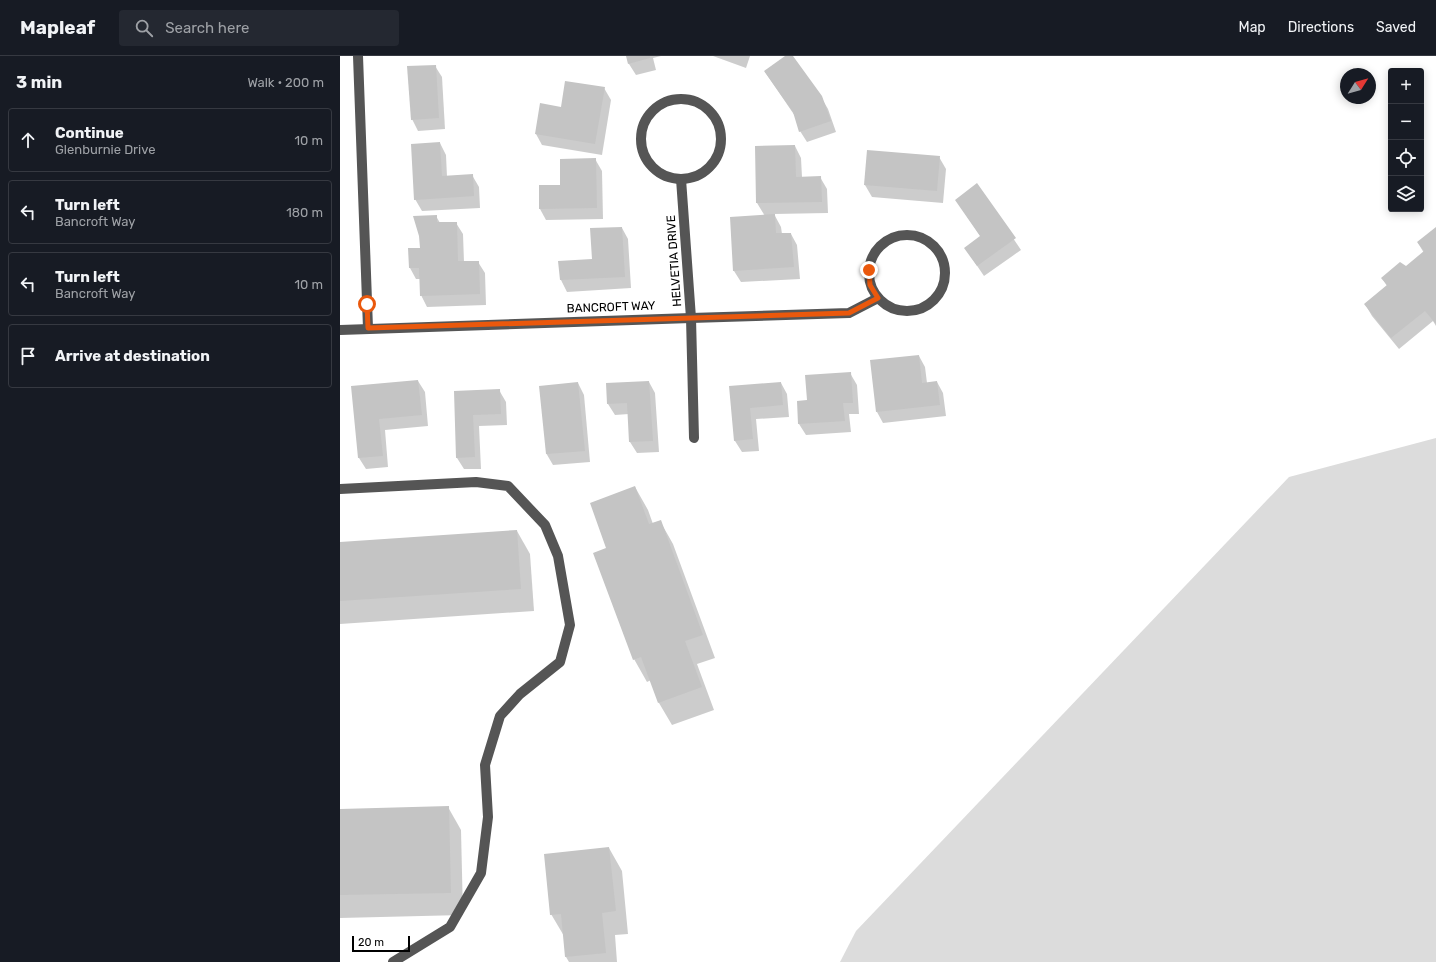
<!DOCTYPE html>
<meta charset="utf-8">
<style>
:root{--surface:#171b24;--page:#242831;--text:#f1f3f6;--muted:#9ea1a6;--line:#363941}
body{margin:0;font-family:Rubik,sans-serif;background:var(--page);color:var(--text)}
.controls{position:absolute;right:12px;top:12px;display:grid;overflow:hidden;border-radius:4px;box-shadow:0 2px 10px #0003}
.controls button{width:36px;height:36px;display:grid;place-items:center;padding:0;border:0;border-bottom:1px solid var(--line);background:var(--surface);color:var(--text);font:20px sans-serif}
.compass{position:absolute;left:1000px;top:12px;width:36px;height:36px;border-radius:50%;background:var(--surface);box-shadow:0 2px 10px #0003;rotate:53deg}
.scale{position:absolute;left:12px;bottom:10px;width:58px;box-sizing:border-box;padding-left:4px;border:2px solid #000;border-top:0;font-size:11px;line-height:14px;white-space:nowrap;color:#000;-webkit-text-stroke:3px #fff;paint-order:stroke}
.stop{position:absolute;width:12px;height:12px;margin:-9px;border:3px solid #ea580c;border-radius:50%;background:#fff}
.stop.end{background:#ea580c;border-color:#fff;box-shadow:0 1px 4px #0008}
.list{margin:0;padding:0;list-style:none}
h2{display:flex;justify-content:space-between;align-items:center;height:52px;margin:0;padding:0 16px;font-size:17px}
h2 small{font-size:13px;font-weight:400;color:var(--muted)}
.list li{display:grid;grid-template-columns:26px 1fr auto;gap:12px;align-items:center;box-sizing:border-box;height:64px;margin:0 8px 8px;padding:0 8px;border:1px solid var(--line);border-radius:4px}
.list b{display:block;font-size:15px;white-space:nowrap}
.list p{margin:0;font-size:13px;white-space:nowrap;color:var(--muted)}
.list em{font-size:13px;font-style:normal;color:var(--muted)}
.icon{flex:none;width:22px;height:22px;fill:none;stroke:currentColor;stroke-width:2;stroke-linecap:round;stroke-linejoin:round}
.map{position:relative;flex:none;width:1096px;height:906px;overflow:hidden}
header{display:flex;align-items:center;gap:24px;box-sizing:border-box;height:56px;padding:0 20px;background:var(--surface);border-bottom:1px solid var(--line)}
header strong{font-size:19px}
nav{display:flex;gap:22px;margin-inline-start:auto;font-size:14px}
.search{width:280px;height:36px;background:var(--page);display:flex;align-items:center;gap:10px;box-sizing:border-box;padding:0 14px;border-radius:4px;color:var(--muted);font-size:15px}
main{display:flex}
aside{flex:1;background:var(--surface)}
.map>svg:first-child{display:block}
.green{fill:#dcdcdc}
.shadow{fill:#0003}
.building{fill:#c4c4c4}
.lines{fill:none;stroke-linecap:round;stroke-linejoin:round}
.minor{stroke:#555;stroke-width:10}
.route{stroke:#ea580c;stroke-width:5}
.labels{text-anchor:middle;stroke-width:4;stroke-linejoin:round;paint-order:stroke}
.street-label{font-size:12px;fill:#000;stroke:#fff}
</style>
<header>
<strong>Mapleaf</strong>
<div class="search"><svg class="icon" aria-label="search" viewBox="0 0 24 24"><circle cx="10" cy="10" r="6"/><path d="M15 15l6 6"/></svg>Search here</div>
<nav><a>Map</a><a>Directions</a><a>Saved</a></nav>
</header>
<main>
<aside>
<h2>3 min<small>Walk · 200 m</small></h2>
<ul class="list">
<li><svg class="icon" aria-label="ahead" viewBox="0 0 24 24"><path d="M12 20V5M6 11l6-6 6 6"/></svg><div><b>Continue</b><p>Glenburnie Drive</p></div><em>10 m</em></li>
<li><svg class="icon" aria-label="left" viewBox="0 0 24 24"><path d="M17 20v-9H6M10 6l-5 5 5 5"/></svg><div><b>Turn left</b><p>Bancroft Way</p></div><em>180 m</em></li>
<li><svg class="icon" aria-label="left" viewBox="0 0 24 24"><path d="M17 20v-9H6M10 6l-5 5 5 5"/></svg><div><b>Turn left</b><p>Bancroft Way</p></div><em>10 m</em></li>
<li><svg class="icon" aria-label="arrive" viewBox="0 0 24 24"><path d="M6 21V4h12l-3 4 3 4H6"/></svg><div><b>Arrive at destination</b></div></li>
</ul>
</aside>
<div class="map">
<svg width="1096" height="906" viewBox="0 0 1096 906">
<rect width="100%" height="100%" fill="#fff"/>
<polygon class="green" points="1096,382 1096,906 500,906 516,875 949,421"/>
<g class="shadow">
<polygon points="287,0 321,0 313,2 316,14 296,19 289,8"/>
<polygon points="373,0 410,0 406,12"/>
<polygon points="447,0 452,0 481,41 488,53 496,76 467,86 460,75 455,60 425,16"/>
<polygon points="95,10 102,21 105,73 78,75 72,63"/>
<polygon points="264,32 271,44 262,99 202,89 196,78 222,52"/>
<polygon points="100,87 106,99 107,121 132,119 139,131 140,152 82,155 75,143"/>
<polygon points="455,90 461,102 462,121 480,121 487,133 488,157 434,158 441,171 442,178 451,178 457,189 460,223 401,226 394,215 425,160 417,147"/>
<polygon points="528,95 599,101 606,113 603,147 532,141 525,129"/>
<polygon points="255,103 262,115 263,163 206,164 200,153 221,130"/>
<polygon points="637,129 681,194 644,220 625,192 641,181 616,144"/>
<polygon points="96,160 100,167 116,167 123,178 124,206 138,206 145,217 146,249 87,251 81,239 80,223 76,223 70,212 81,193"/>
<polygon points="282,172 288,183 291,232 227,236 221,224 219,206 253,204"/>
<polygon points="1096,172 1096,270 1093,265 1059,293 1032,260 1025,248 1047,230 1042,222 1066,211 1084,197 1078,187"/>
<polygon points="579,300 585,311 587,327 597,326 603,337 606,360 543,367 537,356"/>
<polygon points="510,317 517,329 519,358 509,358 511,376 466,379 459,368 468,345"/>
<polygon points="78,325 85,336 88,370 45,374 48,411 26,413 19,402 12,331"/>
<polygon points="309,326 315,337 319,396 297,397 290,386 289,358 275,359 268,348"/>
<polygon points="238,327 244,339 250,406 213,409 206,397"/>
<polygon points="441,327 447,338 449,361 416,363 419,395 402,396 395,385 391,331"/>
<polygon points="159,334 166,346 167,369 139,370 141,413 124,413 117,402 115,336"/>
<polygon points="295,431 308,454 313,468 320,465 333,488 375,602 357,608 374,654 332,669 319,647 311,624 307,626 294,603 267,493"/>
<polygon points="177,475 190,498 194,555 0,568 0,487"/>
<polygon points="108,751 121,774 123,859 0,862 0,754"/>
<polygon points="269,792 282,815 288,878 275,879 277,906 229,906 226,901 224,880 211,858"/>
</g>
<g class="building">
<polygon points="286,0 310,0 310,2 288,8"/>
<polygon points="445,0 453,0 482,40 491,65 459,76 453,56 424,15"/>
<polygon points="96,9 99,62 71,64 67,10"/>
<polygon points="225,25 265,31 255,88 195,78 200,47 221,51"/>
<polygon points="100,86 102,120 133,118 134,140 74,144 71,88"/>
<polygon points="455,89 456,121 481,120 482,146 416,147 415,90"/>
<polygon points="527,94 600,100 597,135 524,129"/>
<polygon points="256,102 257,152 199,153 199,129 220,129 220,103"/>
<polygon points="637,127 676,182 637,210 624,192 640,180 615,144"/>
<polygon points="435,158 436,177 451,177 454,211 393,215 390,161"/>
<polygon points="97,159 97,166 117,166 118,205 139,205 140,238 80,240 79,212 69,212 68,192 80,192 79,180 73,160"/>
<polygon points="282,171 285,221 220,224 218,205 252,203 250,172"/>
<polygon points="1096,171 1096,268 1085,255 1051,282 1024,248 1047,229 1041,222 1060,206 1066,210 1084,195 1077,186"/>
<polygon points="579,299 582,327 597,325 600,349 536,356 530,304"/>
<polygon points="511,316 513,347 503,347 505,365 458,368 457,345 467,344 465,319"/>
<polygon points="78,324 82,359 39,363 43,400 18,402 11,330"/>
<polygon points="309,325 313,385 289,386 287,347 267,348 266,327"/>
<polygon points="238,326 245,395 206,398 199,330"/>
<polygon points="441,326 443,349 410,352 413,383 394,385 389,330"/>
<polygon points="160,333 161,358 133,359 135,401 116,402 114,335"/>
<polygon points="295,430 309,468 321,464 363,579 345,585 362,631 318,647 301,601 293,604 253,497 266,492 250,447"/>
<polygon points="177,474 181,533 0,545 0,486"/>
<polygon points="109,750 111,837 0,839 0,753"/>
<polygon points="269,791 276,855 262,857 266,897 225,901 221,858 210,859 204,798"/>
</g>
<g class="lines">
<g class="minor">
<polyline points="18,0 28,272"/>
<circle cx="341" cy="83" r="40"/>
<polyline points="341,123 351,262 354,382"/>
<circle cx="567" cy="217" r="38"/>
<polyline points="0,274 351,262 509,257 538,242"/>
<polyline points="0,433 136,426 168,430 205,469 218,500 230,569 220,606 180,638 160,660 145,709 148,761 141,817 110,871 53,906"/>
</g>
</g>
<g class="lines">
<polyline class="route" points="27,248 28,272 509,257 538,242 530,229 529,214"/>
</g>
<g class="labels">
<g class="street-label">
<text transform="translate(334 205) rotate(-94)" y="4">HELVETIA DRIVE</text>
<text transform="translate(271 251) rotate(-2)" y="4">BANCROFT WAY</text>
</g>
</g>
</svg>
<div class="controls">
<button>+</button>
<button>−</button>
<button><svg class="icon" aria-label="locate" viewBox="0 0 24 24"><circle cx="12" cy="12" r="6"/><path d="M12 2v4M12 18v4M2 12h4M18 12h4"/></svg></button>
<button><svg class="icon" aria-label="layers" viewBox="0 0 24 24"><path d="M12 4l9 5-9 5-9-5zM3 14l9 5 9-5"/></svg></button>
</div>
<svg class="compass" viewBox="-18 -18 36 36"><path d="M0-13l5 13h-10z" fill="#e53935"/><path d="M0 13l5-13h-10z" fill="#9ea1a6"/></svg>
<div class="scale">20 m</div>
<div class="stop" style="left:27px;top:248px"></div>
<div class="stop end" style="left:529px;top:214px"></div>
</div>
</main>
